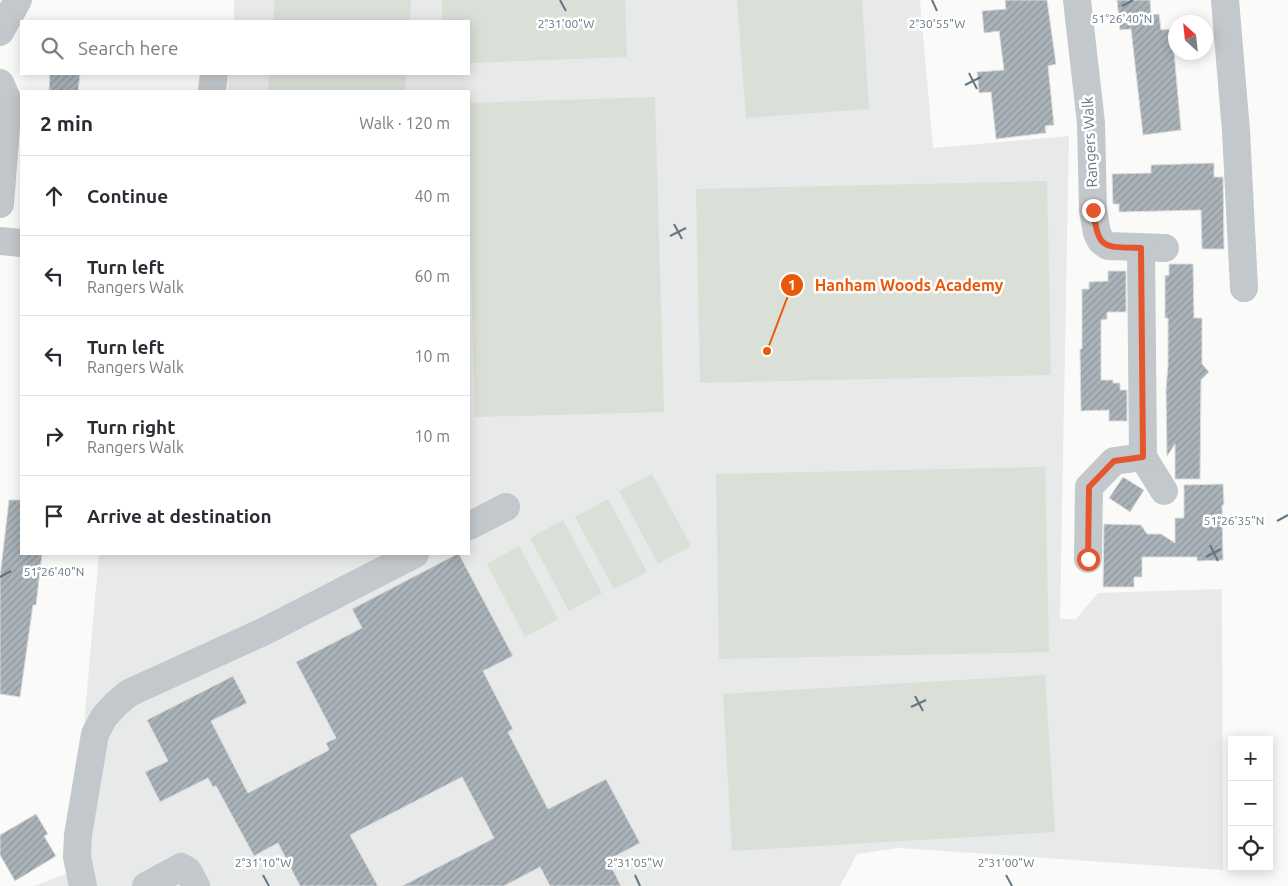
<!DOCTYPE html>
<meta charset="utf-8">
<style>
:root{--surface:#fff;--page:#f2f2f3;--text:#2b2b33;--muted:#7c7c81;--line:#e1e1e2}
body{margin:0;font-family:Ubuntu,sans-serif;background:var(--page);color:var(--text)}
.controls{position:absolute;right:15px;bottom:15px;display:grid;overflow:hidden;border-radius:0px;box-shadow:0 2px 12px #0003}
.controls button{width:45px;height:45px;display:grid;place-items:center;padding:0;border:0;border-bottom:1px solid var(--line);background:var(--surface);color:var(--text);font:25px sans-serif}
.compass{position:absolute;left:1168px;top:15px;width:45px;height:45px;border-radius:50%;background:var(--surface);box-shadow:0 2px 12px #0003;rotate:333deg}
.stop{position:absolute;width:15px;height:15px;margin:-11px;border:4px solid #e4572e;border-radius:50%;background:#fff}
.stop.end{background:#e4572e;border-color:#fff;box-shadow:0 1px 5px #0008}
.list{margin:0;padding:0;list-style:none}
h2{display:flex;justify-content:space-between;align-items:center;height:65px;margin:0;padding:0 20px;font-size:21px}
h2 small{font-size:16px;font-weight:400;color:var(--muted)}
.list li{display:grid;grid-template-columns:32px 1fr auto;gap:15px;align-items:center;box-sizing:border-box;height:80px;padding:0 20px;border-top:1px solid var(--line)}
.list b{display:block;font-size:19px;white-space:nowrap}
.list p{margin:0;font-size:16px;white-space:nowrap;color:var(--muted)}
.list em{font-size:16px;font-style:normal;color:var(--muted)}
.icon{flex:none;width:28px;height:28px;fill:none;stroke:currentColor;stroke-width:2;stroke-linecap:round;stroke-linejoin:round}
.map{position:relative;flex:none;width:1288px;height:886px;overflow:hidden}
.search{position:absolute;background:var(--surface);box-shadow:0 2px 12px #0003;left:20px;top:20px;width:450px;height:55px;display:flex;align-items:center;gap:12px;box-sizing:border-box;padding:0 18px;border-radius:0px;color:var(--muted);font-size:19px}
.panel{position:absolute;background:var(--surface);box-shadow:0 2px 12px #0003;left:20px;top:90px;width:450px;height:465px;border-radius:0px}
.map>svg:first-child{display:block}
.built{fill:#e8e9e9}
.grass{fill:#dadfd7}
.building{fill:url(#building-hatch);stroke:#dcdcda}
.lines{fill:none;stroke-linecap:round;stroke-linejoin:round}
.minor{stroke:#c3c8cc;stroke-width:28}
.route{stroke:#e4572e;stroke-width:6}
.ticks{fill:none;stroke:#657683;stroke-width:2}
.labels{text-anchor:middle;stroke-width:5;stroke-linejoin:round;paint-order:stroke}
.street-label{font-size:15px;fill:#657683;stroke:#fff}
.ticks-label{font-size:12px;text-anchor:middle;fill:#657683;stroke:#fff;stroke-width:5;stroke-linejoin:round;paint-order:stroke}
.leader{fill:none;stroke:#e8590c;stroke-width:2}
.callout-dot{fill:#e8590c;stroke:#fff;stroke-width:2}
.mark-label{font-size:15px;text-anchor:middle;font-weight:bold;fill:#fff}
.callout-label{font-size:16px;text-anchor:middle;font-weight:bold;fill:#e8590c;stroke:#fff;stroke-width:5;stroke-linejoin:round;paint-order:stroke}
</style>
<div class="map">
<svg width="1288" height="886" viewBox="0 0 1288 886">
<defs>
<pattern id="building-hatch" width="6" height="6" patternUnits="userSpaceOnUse" patternTransform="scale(1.25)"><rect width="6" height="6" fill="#aab3b9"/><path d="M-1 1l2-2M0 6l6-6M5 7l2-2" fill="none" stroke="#8e969c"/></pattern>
</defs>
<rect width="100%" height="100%" fill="#fafaf8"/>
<polygon class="built" points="234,0 920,0 933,148 1069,136 1060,619 1076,619 1098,593 1222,589 1223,870 899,848 857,854 840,886 34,886 71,872 99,554 469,554 469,91 228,91 229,74 469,74 469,21 234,21"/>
<g class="grass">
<polygon points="275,0 411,0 410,21 273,21"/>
<polygon points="442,0 625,0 627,57 469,63 469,21 442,21"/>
<polygon points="737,0 862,0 869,109 746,118"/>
<polygon points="269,74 406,74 405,91 268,91"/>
<polygon points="655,97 664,412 475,417 469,206 469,103"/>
<polygon points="1047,181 1051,375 700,383 696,189"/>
<polygon points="1045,467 1049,652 719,659 716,474"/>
<polygon points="652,474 691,546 658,564 619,491"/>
<polygon points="608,499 647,572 614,589 575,517"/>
<polygon points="563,520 602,593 569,611 530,538"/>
<polygon points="519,546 558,619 525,637 487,564"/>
<polygon points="1045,675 1055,832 732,851 723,694"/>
</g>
<g class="building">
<polygon points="1005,0 1047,0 1056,64 1048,66 1054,125 1045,126 1046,133 996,139 991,92 979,93 977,72 1004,70 999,31 984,33 982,11 1006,9"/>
<polygon points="1117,0 1150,0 1151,15 1159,14 1161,30 1172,29 1181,130 1143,135 1131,29 1120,30"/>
<polygon points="50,74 80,74 78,91 49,91"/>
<polygon points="1214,163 1214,177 1223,177 1224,249 1202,249 1201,210 1119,212 1119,204 1113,204 1112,174 1151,173 1151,165"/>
<polygon points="1169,264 1193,264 1194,318 1202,318 1202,364 1209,372 1201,380 1200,479 1175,479 1175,444 1167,456 1166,390 1168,365 1168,318 1165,318 1165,276 1169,275"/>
<polygon points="1108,271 1126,271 1126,312 1107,312 1107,319 1101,320 1101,380 1113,380 1113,383 1120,383 1120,390 1127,390 1127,421 1109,421 1109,410 1081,411 1080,349 1082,349 1082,289 1089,289 1089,282 1108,281"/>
<polygon points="1123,477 1144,490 1130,512 1109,498"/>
<polygon points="1223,484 1224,505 1222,505 1223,560 1197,561 1197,557 1142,557 1142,577 1134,577 1134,587 1103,587 1104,524 1141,525 1147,534 1161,534 1175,543 1175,518 1184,518 1184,485"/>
<polygon points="9,500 21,500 21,554 42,554 36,605 33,605 20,697 0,694 0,577"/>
<polygon points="457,554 459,554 513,656 483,671 513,729 508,732 548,809 606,779 640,843 608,860 621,886 550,886 540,867 504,886 402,886 494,838 462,777 350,835 378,886 300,886 278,843 254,856 216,786 213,787 208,778 160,802 145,772 168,761 147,720 233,676 247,703 211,721 248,793 329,750 326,743 336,738 296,662 362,628 352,609"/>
<polygon points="36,814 48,834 44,836 56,856 15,881 0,855 0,835"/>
</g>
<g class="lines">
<g class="minor">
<polyline points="1077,0 1091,123 1093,210 1097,233 1101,241 1108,246 1165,248"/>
<polyline points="1225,0 1236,131 1244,288"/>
<polyline points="0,32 18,0"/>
<polyline points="0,83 8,101 0,204"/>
<polyline points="212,91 214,74"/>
<polyline points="0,241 21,243"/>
<polyline points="1141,248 1143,457 1164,491"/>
<polyline points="469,526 506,507"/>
<polyline points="1088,559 1089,487 1114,461 1143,457"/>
<polyline points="83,886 77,857 78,835 95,734 104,717 116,704 129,693 263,632 415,554"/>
<polyline points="146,886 181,867 188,871 196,886"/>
</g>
</g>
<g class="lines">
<path class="route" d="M 1088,559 L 1089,487 L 1114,461 L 1143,457 L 1141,248 C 1102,247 1099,250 1093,210"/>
</g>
<path class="ticks" d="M 560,0 L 566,11M 932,0 L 937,11M 1122,6 L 1133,0M 969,73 L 977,89M 965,85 L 981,77M 674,224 L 682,239M 670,236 L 686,228M 1277,521 L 1288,515M 1210,545 L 1218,561M 1206,557 L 1221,549M 0,577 L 11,571M 915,696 L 923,711M 911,707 L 926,700M 263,875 L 269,886M 635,875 L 640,886M 1006,875 L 1012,886"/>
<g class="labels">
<g class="street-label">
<text transform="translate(1090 142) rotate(-93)" y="5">Rangers Walk</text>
</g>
</g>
<g class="ticks-label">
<text x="1122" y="23">51°26'40"N</text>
<text x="566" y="28">2°31'00"W</text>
<text x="937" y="28">2°30'55"W</text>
<text x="1234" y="525">51°26'35"N</text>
<text x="54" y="576">51°26'40"N</text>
<text x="263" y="867">2°31'10"W</text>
<text x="635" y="867">2°31'05"W</text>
<text x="1006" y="867">2°31'00"W</text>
</g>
<path class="leader" d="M767 351L792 285"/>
<g class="callout-dot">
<circle cx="767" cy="351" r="5"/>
<circle cx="792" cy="285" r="12"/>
</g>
<g class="mark-label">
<text x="792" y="290">1</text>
</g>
<g class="callout-label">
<text x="909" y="291">Hanham Woods Academy</text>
</g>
</svg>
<div class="controls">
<button>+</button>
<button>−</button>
<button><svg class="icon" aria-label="locate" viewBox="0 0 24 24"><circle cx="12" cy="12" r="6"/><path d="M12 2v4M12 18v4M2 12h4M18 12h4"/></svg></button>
</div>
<svg class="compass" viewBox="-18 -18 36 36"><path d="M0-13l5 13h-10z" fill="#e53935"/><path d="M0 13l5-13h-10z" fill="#7c7c81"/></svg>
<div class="stop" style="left:1088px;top:559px"></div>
<div class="stop end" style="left:1093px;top:210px"></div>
<div class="search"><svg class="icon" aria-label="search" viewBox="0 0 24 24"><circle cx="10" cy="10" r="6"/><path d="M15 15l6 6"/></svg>Search here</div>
<section class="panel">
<h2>2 min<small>Walk · 120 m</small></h2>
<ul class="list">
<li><svg class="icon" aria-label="ahead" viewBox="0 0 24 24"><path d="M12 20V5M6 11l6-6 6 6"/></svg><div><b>Continue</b></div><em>40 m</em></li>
<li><svg class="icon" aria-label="left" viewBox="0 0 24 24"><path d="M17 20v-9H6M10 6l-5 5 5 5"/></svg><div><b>Turn left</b><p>Rangers Walk</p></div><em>60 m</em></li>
<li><svg class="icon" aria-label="left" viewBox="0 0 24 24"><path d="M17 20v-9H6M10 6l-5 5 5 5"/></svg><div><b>Turn left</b><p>Rangers Walk</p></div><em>10 m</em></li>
<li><svg class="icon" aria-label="right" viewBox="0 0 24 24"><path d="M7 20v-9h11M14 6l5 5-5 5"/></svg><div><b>Turn right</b><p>Rangers Walk</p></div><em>10 m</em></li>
<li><svg class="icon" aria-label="arrive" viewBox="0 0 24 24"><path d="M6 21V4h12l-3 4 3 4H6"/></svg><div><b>Arrive at destination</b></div></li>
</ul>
</section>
</div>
